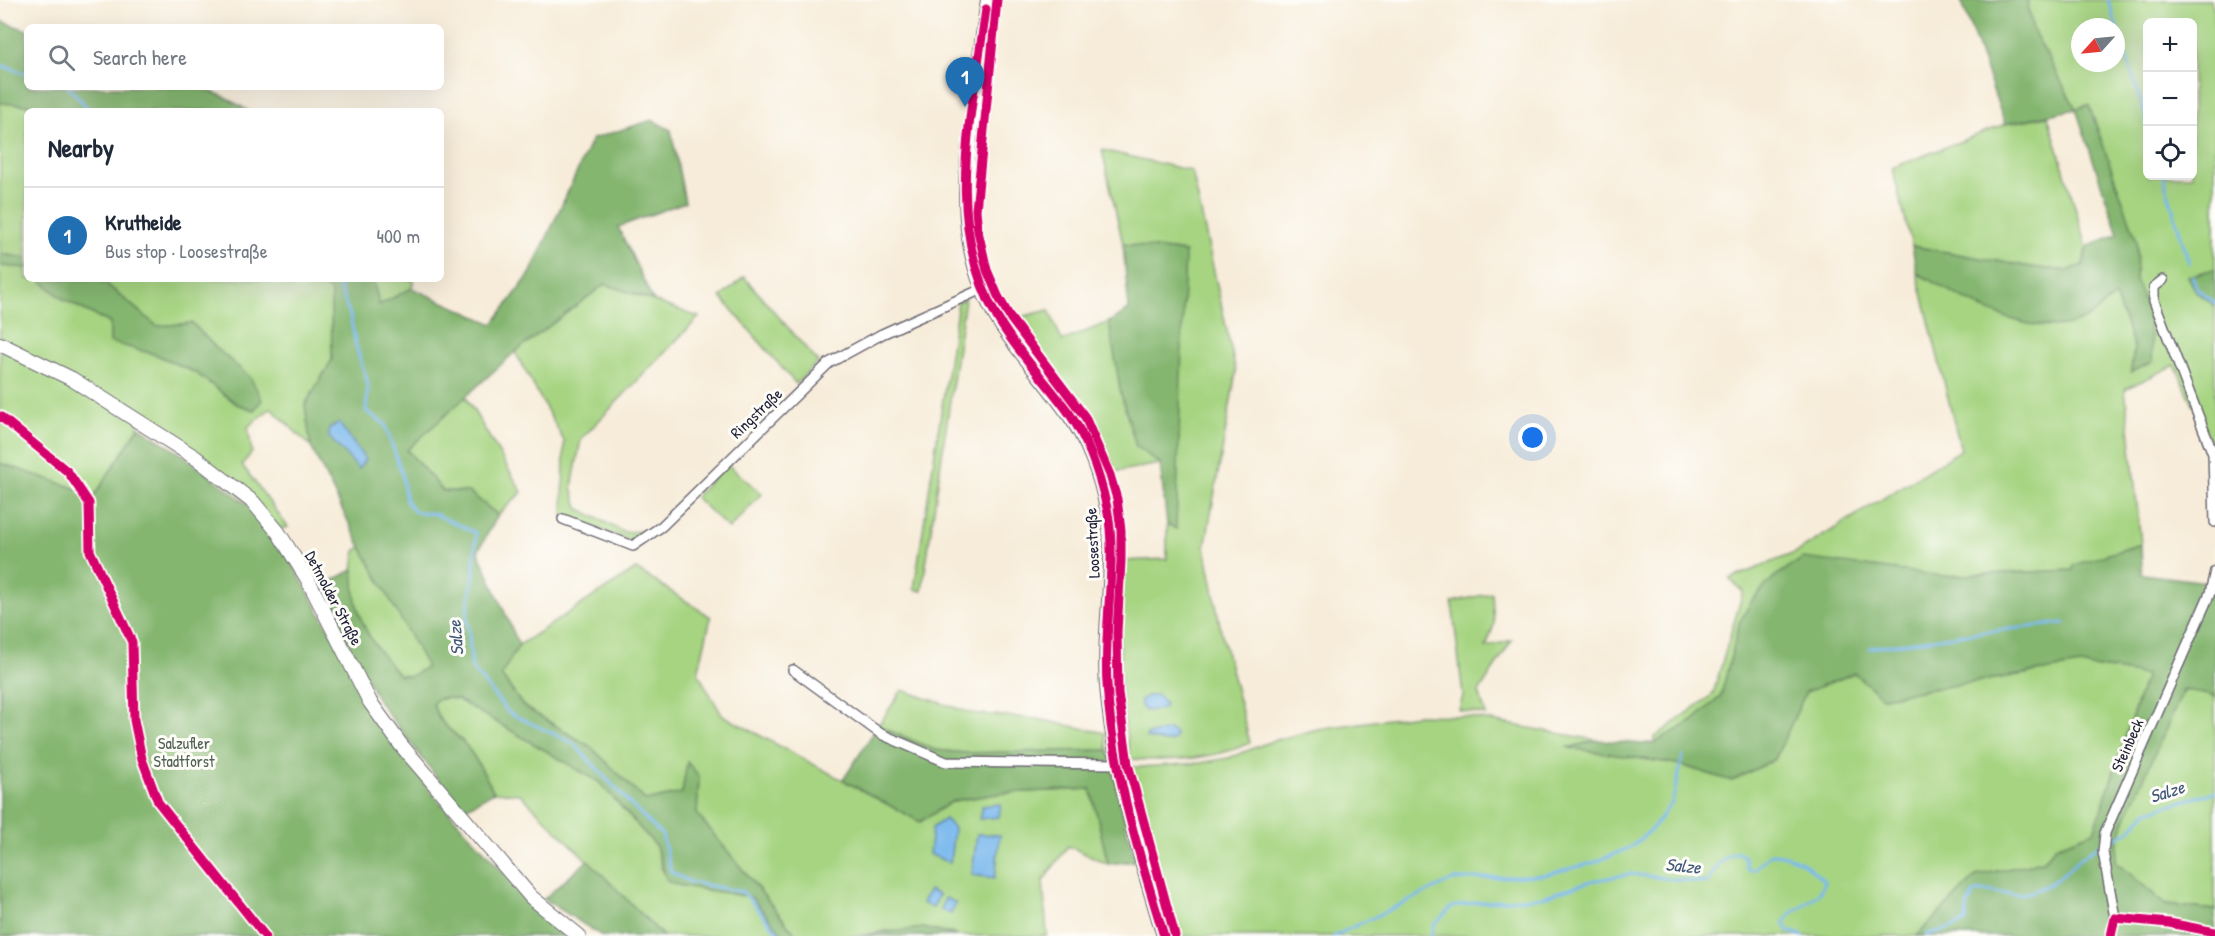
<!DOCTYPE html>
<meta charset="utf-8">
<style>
:root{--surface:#fff;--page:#f2f2f3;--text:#1f2937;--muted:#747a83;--line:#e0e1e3;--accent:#1f6fb2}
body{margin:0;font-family:"Patrick Hand",sans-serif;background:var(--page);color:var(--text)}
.controls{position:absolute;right:18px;top:18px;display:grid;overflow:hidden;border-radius:9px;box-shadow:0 6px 24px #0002}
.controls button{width:54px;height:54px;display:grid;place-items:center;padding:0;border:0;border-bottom:2px solid var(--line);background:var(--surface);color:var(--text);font:30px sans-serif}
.compass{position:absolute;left:2071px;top:18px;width:54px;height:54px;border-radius:50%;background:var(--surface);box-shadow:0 6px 24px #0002;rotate:243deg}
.you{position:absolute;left:1533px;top:438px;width:21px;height:21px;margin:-15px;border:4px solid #fff;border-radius:50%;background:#1a73e8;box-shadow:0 0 0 9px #1a73e833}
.badge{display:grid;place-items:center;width:39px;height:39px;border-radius:50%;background:var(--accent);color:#fff;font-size:20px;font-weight:700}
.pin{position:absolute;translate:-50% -50px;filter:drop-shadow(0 2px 3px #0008)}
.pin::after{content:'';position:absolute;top:32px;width:21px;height:18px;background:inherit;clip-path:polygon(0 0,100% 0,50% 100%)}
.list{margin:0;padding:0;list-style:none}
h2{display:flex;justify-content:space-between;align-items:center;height:78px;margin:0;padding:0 24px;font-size:26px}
h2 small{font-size:20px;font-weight:400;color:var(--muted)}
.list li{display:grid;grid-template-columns:39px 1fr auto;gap:18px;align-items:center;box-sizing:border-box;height:96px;padding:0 24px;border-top:2px solid var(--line)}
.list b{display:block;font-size:22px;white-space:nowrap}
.list p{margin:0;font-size:20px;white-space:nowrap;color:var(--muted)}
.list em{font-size:20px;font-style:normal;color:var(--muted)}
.icon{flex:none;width:33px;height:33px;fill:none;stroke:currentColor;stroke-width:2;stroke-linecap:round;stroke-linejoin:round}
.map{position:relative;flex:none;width:2215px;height:936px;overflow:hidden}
.search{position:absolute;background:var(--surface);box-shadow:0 6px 24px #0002;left:24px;top:24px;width:420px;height:66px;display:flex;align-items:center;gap:15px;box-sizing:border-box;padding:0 21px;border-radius:9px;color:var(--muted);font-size:22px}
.panel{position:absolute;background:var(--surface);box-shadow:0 6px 24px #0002;left:24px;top:108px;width:420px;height:174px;border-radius:9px}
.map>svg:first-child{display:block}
.green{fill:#a6d481;stroke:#647b5e;stroke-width:1.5;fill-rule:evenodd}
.forest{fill:#84b66f;stroke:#536c55;stroke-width:1.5}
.water{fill:#7bb9ee;stroke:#4e6e94;stroke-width:1.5}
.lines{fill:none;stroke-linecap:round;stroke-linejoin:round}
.stream{stroke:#7bb9ee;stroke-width:3}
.street-casing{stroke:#6d6972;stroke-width:12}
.secondary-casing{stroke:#6d6972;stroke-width:16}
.street{stroke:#fff;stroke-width:9}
.secondary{stroke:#fff;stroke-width:14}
.cycleway-casing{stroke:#fdfcf7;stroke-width:13}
.cycleway{stroke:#d6006c;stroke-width:9}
.labels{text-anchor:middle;stroke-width:6;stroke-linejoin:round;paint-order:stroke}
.street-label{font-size:16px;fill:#22223b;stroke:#fdfcf7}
.park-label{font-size:16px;fill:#506054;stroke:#fdfcf7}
.water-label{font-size:18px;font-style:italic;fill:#41577a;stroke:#fdfcf7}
</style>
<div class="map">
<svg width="2215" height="936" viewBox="0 0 2215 936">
<rect width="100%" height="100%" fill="#fdfcf7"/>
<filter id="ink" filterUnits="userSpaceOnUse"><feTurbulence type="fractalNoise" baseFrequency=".0167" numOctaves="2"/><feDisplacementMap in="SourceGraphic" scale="12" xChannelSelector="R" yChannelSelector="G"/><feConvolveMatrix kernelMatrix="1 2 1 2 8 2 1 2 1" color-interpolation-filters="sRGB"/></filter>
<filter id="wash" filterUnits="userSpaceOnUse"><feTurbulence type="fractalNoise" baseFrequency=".008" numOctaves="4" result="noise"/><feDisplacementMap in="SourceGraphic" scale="24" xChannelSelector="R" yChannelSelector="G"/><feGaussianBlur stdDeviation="1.35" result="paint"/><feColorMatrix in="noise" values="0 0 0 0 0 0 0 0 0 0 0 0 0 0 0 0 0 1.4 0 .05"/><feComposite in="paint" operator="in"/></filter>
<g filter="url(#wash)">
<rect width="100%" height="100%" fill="#f7ecd9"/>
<g class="green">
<path d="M 2027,0 L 2210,0 L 2215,10 L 2215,269 L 2189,276 L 2196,291 L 2215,306 L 2215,451 L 2175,365 L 2125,389 L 2141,544 L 2074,565 L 2074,570 L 1943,576 L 1803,559 L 1740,621 L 1721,696 L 1693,721 L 1656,742 L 1654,738 L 1713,694 L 1743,592 L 1730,579 L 1797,552 L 1961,450 L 1917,273 L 1983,309 L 2115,295 L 2134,347 L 2131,371 L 2148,310 L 2136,282 L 2137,241 L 2088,105 L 2076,109 L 2033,30 ZM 2148,22 L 2192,22 L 2192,176 L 2148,176 ZM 2080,27 L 2116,27 L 2116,63 L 2080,63 Z"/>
<polygon points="0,103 31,105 38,111 27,111 27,258 0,254"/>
<polygon points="2048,116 2087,247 2083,265 2067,271 2031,267 1912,246 1892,168 2005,124"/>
<path d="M 1102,150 L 1192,171 L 1236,372 L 1205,547 L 1221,631 L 1250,743 C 1212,760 1171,762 1130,759 L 1121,693 L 1120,633 L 1123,561 L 1167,559 L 1167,524 L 1176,528 L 1184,252 L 1123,244 Z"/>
<polygon points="0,266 26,267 27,279 39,279 63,299 110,323 111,342 157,355 196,373 237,404 215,347 192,323 157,326 105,283 96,279 312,279 331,291 332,360 305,405 311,447 271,408 248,427 252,452 242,465 288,527 282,529 134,410 139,427 95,495 0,463"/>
<polygon points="744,277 818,362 796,384 721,297"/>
<polygon points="373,279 414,279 412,288 379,305"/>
<polygon points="605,284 699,317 581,439 572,487 578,508 623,532 652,531 632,541 563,516 564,441 515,352"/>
<polygon points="965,299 922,591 914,589 958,302"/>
<polygon points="1049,310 1062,341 1109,322 1121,394 1136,446 1160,464 1114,472 1087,417 1013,319"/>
<polygon points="465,396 522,492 498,515 469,492 443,491 407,450"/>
<polygon points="727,464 762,494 729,529 695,497"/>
<path d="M 361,547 L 428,667 L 411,676 L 399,675 C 376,650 356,623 353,589 C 352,576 354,563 355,551 Z"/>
<polygon points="636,569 711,617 698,673 722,715 920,822 953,801 1002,793 1091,789 1108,864 1068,846 1043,881 1047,936 958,936 950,933 885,931 858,936 797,936 697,814 699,777 687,763 682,793 646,801 591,747 523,706 501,675 519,645"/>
<polygon points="1492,593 1494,625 1486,647 1512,640 1479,692 1486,715 1459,710 1463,696 1452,602"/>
<polygon points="2080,665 2146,675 2094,833 2056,846 2043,861 1976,876 1917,936 1169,936 1144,847 1125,768 1200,763 1229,758 1269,742 1318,729 1417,715 1463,716 1596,740 1572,747 1566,747 1677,764 1732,781 1775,759 1806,692 1855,673 1883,697"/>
<polygon points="2184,688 2215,697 2215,910 2166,905 2116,862 2117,846 2124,822"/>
<polygon points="902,690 971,713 1038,719 1105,733 1108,750 966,753 935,750 878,726"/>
<path d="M 447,698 L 457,699 L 599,782 L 656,846 L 663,873 L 677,885 L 751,897 L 784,936 L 663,936 L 520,794 L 494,792 C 485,776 476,757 464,743 C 451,728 438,725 433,703 L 436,700 Z"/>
</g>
<g class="forest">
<path d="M 1961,0 L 2027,0 L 2033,30 L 2076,109 L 2089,105 L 2137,241 L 2136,282 L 2148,309 L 2153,362 L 2131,372 L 2134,347 L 2115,296 C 2103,306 2089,320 2073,324 C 2026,338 1957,295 1917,273 L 1912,246 L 2031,267 L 2067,271 L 2083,265 L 2087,247 L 2118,234 L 2076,109 L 2005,124 Z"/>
<polygon points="0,21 27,30 27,87 197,87 223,96 249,111 38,111 31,105 0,103"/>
<path d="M 652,120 L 671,130 L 685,202 L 618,227 L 653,300 L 605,284 L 515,352 L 407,450 L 443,491 L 469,492 L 498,515 L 478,551 L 519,645 L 501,675 L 523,706 L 591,747 L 646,801 L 682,793 L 687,762 L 699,776 L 697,814 L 797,936 L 784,936 L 751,897 L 677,885 L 667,881 L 656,846 L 599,782 L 457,699 C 449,698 439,696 433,703 C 438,725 450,728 464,743 C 476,757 485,776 494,792 L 462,810 L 380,703 L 322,597 L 328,583 L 354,569 C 352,616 369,641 399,675 L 411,676 L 427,667 L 361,547 L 311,447 L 305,405 L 332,360 L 331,291 L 312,279 L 373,279 L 379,305 L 412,288 L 493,324 L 530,274 L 592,139 Z"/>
<polygon points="1123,244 1185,252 1176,529 1167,524 1160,464 1136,446 1121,394 1109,322 1129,310"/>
<polygon points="0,254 27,258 27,268 0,266"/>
<polygon points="2215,269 2215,306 2196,291 2188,276"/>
<polygon points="39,279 96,279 105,283 157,326 192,323 215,347 250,377 262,400 254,410 237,404 196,373 157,355 110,342 110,323 63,299"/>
<polygon points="139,427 183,455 249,506 266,525 289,558 397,750 439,801 533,905 572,936 0,936 0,463 95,495"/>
<polygon points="2141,544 2142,574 2215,583 2215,697 2184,689 2124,822 2117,846 2116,862 2166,905 2215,910 2215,936 1917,936 1976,876 2043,861 2056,846 2094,832 2146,675 2080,665 1882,697 1854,673 1806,692 1775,759 1732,781 1677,764 1569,748 1597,740 1642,744 1656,742 1693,721 1721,696 1740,621 1753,599 1774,577 1803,558 1943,576 2073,570 2074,565"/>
<polygon points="878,726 935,750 966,753 1108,750 1135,861 1108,864 1091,789 1002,793 953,801 920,822 843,780"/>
<polygon points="588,860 663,936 602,936 544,899"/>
<polygon points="924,928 958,936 858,936"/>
</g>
<g class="water">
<polygon points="339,423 365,459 359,469 329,437 329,428"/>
<polygon points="1158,695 1165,704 1163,709 1145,711 1141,706 1141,700 1147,696"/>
<polygon points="1168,730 1174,732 1176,736 1172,741 1165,742 1146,738 1147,735"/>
<polygon points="1001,804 999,817 979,819 982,806"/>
<polygon points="945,819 954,828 950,863 929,854 932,828"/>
<polygon points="977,834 1000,835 995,878 972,875"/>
<polygon points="929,890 939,895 933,908 922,903"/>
<polygon points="945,898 956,903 951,914 941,910"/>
</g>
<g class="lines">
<g class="stream">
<polyline points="2108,0 2148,124"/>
<polyline points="0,65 27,74"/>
<polyline points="68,87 91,111"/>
<polyline points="2163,176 2189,263"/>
<polyline points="2192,276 2197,289 2215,303"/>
<polyline points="336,279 350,315 356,346 368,384 366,411 385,424 402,474 406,501 415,512 435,514 476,533 474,573 467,614 472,668 509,713 573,743 634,808 662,835 671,872 690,882 743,892 781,936"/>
<polyline points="1870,648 1966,634 2065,623"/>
<polyline points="2107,842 2128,832 2148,811 2215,792"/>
<polyline points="1334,936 1453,880 1544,875 1593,863 1631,847 1651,830 1672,803 1683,756"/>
<path d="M 1431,936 L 1434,925 L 1452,907 L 1474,903 L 1543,897 L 1591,881 L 1630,874 L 1707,883 C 1715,869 1721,857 1738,852 L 1745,857 L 1747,869 L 1754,870 L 1770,854 C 1794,854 1810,865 1825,883 L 1818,895 L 1790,914 L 1784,923 L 1789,931 L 1803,936"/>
<path d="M 1927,936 L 1928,934 L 1948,929 L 1966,922 L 1967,906 L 1974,893 C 1985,889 1990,892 2002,893 C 2014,895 2028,894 2039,889 C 2064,880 2077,855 2101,845"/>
</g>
</g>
</g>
<g filter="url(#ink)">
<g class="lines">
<defs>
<g id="street">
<polyline points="2163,280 2154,287 2154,301 2213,454 2215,522"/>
<polyline points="563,519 633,546 662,526 829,363 882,334 982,289"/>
<polyline points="793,670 881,734 946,762 1118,764"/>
<polyline points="2111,936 2115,918 2103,852 2105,833 2210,593 2215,571"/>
</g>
<g id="secondary">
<path d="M 988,0 C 983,34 978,68 974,103 C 963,179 957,255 1000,323 C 1021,355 1046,382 1068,413 C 1088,440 1101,477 1107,509 C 1118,567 1102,628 1107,686 C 1114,771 1139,854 1164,936"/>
<polyline points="0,344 72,379 196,458 253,502 278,532 307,578 370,702 401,745 531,897 579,936"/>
</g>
</defs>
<use href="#street" class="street-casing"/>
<use href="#secondary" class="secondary-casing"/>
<use href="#street" class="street"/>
<use href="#secondary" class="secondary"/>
<defs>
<g id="cycleway">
<polyline points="997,0 976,210 978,231 987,270 998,296 1011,319 1085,417 1110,475 1117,499 1121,530 1121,561 1117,632 1118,693 1128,764 1175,936"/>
<path d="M 986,9 C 972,113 942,223 998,319 C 1018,353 1046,381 1069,413 C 1088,440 1100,476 1107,508 C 1118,560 1103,628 1107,684 C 1112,769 1139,854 1164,936"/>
<polyline points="0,416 68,472 89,503 90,551 132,642 134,720 142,759 158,802 265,936"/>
<polyline points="2111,936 2115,918 2169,923 2215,932"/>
</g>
</defs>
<use href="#cycleway" class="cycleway-casing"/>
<use href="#cycleway" class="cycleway"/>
</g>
</g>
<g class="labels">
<g class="street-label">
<text transform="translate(756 413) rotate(-44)" y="6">Ringstraße</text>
<text transform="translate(1092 543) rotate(-93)" y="6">Loosestraße</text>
<text transform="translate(334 598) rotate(62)" y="6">Detmolder Straße</text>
<text transform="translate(2127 745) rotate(-66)" y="6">Steinbeck</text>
</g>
<g class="park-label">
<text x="184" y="749">Salzufler<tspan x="184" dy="18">Stadtforst</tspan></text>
</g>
<g class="water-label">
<text transform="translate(456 638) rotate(-95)" y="6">Salze</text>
<text transform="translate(2167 792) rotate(-18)" y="6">Salze</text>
<text transform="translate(1683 866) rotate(6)" y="6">Salze</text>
</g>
</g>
</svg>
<div class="controls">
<button>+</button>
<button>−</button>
<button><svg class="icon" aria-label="locate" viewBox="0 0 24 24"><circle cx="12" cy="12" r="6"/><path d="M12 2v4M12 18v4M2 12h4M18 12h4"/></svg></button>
</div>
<svg class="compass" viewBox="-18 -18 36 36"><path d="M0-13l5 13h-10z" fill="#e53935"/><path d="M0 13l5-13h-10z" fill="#747a83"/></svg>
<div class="you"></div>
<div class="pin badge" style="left:965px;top:107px">1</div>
<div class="search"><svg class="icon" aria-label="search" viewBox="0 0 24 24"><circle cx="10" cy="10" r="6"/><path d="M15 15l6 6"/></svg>Search here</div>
<section class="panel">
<h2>Nearby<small></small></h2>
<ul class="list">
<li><span class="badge">1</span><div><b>Krutheide</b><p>Bus stop · Loosestraße</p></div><em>400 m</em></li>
</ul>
</section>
</div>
